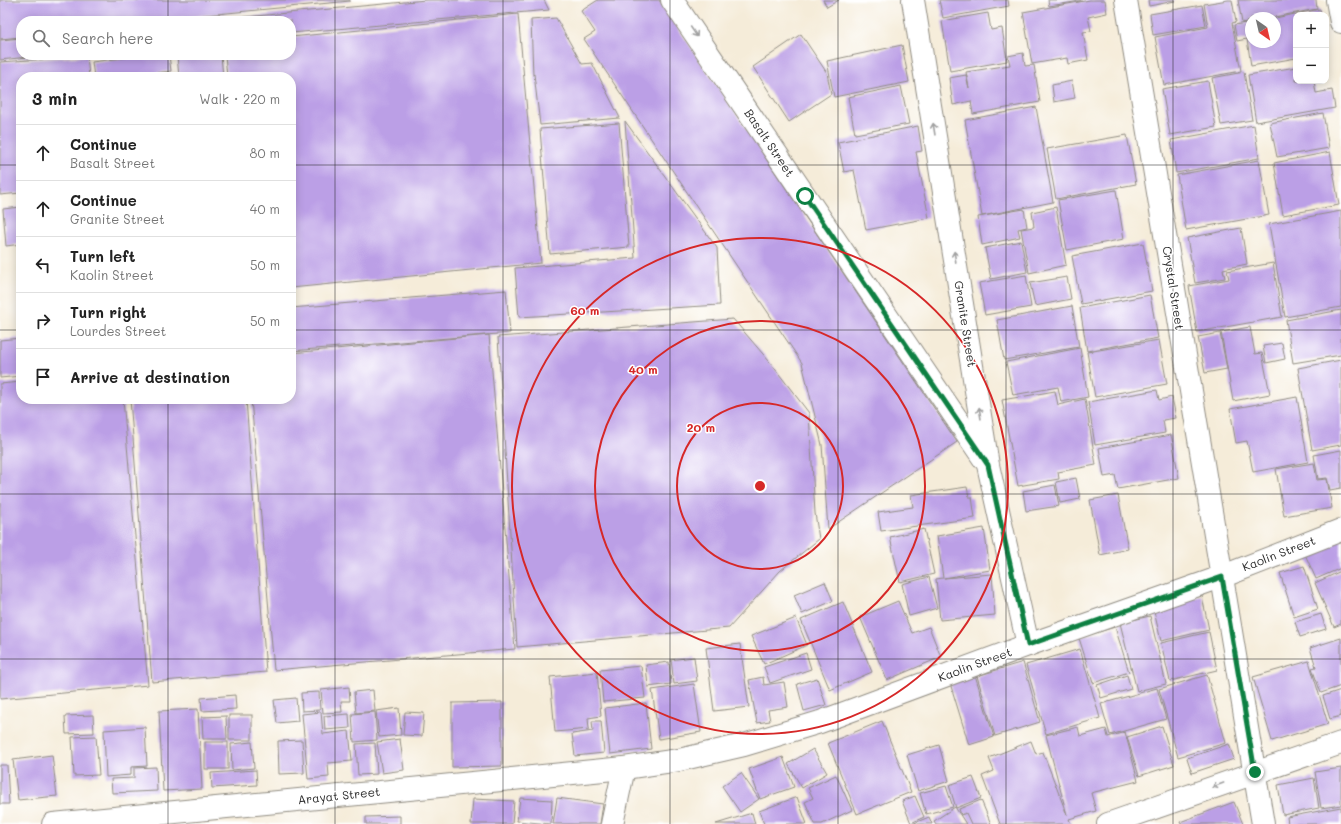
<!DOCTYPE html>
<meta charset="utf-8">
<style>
:root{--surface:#fff;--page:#f2f2f2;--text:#222;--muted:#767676;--line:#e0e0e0}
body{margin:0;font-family:Mali,sans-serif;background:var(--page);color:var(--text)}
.controls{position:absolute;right:12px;top:12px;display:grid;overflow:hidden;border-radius:8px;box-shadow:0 2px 10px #0003}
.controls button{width:36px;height:36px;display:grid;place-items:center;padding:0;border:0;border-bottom:1px solid var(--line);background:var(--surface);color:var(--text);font:20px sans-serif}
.compass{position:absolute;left:1245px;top:12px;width:36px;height:36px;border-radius:50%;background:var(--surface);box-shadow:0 2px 10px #0003;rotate:146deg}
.stop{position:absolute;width:12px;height:12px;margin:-9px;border:3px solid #0b8043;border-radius:50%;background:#fff}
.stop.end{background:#0b8043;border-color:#fff;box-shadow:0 1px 4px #0008}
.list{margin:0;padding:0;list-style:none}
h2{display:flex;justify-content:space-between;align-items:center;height:52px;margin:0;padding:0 16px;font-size:17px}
h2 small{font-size:13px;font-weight:400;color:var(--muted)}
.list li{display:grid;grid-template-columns:26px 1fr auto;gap:12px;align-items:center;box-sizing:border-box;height:56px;padding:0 16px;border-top:1px solid var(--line)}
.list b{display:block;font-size:15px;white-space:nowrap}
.list p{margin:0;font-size:13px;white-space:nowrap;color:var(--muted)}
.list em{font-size:13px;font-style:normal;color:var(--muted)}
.icon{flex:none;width:22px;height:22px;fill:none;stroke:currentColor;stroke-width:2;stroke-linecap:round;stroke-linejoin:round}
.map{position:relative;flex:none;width:1341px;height:824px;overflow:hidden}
.search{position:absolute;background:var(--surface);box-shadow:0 2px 10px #0003;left:16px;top:16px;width:280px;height:44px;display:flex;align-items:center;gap:10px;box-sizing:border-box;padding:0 14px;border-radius:16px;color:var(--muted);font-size:15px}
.panel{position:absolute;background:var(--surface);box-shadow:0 2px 10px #0003;left:16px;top:72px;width:280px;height:332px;border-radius:16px}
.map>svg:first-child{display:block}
.building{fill:#bb9fe6}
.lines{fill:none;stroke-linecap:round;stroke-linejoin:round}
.street-casing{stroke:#908c82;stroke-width:24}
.street{stroke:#fff;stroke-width:22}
.oneway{stroke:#a0a0a0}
.route{stroke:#0b8043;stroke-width:5}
.grid{fill:none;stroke:#2b2b2b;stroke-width:1;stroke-opacity:0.55}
.ring{fill:none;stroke:#d62828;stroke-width:2}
.labels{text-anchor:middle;stroke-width:3;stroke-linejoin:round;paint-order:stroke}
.street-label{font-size:12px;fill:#2b2b2b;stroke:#fff}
.centre{fill:#d62828;stroke:#fff;stroke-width:2}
.ring-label{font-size:12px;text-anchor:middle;font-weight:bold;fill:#d62828;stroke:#fff;stroke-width:3;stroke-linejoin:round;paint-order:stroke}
</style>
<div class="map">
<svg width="1341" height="824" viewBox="0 0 1341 824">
<rect width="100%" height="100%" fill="#fff"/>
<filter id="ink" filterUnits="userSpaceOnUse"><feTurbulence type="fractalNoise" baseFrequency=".025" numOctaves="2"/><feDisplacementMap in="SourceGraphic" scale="8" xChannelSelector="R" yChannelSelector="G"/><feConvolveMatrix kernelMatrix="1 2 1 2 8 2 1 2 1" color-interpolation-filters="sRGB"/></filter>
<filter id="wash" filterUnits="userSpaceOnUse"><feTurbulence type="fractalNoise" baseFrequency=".012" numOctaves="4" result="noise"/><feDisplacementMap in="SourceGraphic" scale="16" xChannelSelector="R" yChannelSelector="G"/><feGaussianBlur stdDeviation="0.9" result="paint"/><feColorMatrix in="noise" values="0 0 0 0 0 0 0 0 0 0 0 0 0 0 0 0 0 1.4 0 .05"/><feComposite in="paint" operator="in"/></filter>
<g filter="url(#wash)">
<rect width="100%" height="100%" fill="#f5ecd9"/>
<g id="blocks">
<g class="building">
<polygon points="0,0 350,0 350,1 145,21 21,21 21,37 0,39"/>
<polygon points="426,0 544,0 549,10 291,33 291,21 213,21 213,20"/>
<polygon points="598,0 659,0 957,442 828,529 822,445 802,363 584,39 595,32 581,11"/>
<polygon points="823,0 839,0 827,7"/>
<polygon points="939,0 1008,0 1009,6 943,18"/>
<polygon points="1048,0 1081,0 1081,1 1049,6"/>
<polygon points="1090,0 1105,0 1107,13 1088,17 1091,31 1083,32 1088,60 1068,64 1067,58 1032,64 1023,12"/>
<polygon points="1148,0 1175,0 1175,1 1149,6"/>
<polygon points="1228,0 1232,0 1236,22 1232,23 1241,71 1164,85 1155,37 1208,27 1204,4"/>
<polygon points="1238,0 1316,0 1317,9 1269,18 1251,18 1251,21 1242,23"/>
<polygon points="1202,5 1206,26 1153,35 1150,14"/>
<polygon points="1320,9 1321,15 1296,15 1296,58 1251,66 1247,39 1237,41 1234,25 1251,22 1251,42 1275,42 1275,18"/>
<polygon points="988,13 991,30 1002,28 1007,61 950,71 942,21"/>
<polygon points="518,14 541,263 291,288 291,77 227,77 225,55 291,55 291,37"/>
<polygon points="556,18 582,64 592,63 620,118 540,125 534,74 533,75 531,20"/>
<polygon points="801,34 827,73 831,94 789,122 753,67"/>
<polygon points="21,38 21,55 38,55 38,56 0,60 0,40"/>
<polygon points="902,45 909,82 834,97 827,61"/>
<polygon points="1023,53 1025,66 1034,65 1040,102 973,114 971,101 953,105 949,78 966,75 969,88 966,72 1010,65 1008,56"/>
<polygon points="146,55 169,55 171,71 124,77 94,77 92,62"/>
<polygon points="177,55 221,55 223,77 179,77"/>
<polygon points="87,56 89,77 21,77 21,193 0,195 0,62"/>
<polygon points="1296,67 1296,81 1314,81 1316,93 1332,90 1335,108 1256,122 1248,75"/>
<polygon points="1244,72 1252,120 1221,125 1212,78"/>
<polygon points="1072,81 1075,98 1054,102 1052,85"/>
<polygon points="1208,81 1216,127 1170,135 1162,89"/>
<polygon points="901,86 909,124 855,134 848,97"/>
<polygon points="1036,107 1053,202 982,216 965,120"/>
<polygon points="1323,113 1329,148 1277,157 1270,123"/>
<polygon points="625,121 717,248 720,305 519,317 515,268 635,258"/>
<polygon points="619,123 629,247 550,254 540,129"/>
<polygon points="1254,125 1259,158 1176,173 1171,140"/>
<polygon points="918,126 922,151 916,152 929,218 866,230 854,170 844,172 838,142"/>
<polygon points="1127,135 1136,184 1056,199 1047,149"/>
<polygon points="1330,152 1339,205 1283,215 1274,163"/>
<polygon points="1259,160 1269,215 1186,230 1177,175"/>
<polygon points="1116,190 1124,239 1067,250 1058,200"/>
<polygon points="21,207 21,244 6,246 3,209"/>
<polygon points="1056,207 1066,265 1029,273 1021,229 1034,227 1032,212"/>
<polygon points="1024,209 1027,227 1018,229 1020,237 982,245 978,217"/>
<polygon points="1341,211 1341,307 1285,317 1269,224"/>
<polygon points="1241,228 1247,264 1223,269 1225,278 1195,283 1187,238"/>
<polygon points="1021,241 1027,272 991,279 985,248"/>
<polygon points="1143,243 1152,291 1081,304 1072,256"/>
<polygon points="1273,263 1282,317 1197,332 1189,286 1229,279 1227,271"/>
<polygon points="1026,275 1031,307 985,315 979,283"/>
<polygon points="1067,277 1071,299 1035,306 1030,283"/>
<polygon points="506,290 510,333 291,351 291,308"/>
<polygon points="1150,295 1158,338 1087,351 1080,308"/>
<polygon points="1072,306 1079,347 1004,360 997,320"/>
<polygon points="1341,310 1341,355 1293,363 1286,320"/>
<polygon points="733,319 769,361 809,413 815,513 819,539 780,571 729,628 517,647 498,337"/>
<polygon points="1250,327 1255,354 1262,353 1270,394 1233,401 1221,332"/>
<polygon points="1220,333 1227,369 1205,373 1198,337"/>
<polygon points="489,335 515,649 274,670 251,399 291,399 291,353"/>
<polygon points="21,338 21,376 0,378 0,340"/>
<polygon points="1159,340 1167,384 1095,397 1087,352"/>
<polygon points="1282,343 1285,359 1266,363 1263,346"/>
<polygon points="1080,348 1088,397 1061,402 1058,387 1013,395 1006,362"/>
<polygon points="1341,360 1341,445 1312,450 1298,368"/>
<polygon points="21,382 21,399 123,399 148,685 0,699 0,384"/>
<polygon points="1157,390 1159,400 1172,397 1176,418 1163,420 1165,433 1095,445 1088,402"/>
<polygon points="1055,391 1058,405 1085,399 1096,465 1058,472 1059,479 1018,486 1002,400"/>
<polygon points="1297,397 1308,462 1253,472 1247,441 1236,443 1230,409"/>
<polygon points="130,399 246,399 266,672 152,682"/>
<polygon points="1171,435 1179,478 1118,489 1115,475 1104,477 1099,448"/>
<polygon points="1341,450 1341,488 1330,490 1327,478 1318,479 1314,455"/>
<polygon points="1314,463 1317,480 1327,479 1332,508 1284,516 1276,469"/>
<polygon points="1076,478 1080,499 1060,503 1056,482"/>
<polygon points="1055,485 1059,506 1026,511 1023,491"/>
<polygon points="967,487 969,497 972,497 975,518 881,531 878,512 913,507 911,495"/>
<polygon points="1118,495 1128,549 1100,555 1090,500"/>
<polygon points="984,528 990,570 944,578 992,574 995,615 940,620 936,579 943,578 937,536"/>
<polygon points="924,529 934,574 900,582 890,537"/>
<polygon points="1341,536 1341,568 1316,579 1304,552"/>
<polygon points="1304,566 1318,609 1294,617 1280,573"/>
<polygon points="1341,571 1341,624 1334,627 1315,583"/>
<polygon points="929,577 937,608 909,616 902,584"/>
<polygon points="825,582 833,601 802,614 794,595"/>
<polygon points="1202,596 1209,630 1161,641 1153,607"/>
<polygon points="898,601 912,633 929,627 941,657 887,680 860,617"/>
<polygon points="843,602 872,672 830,690 801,620"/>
<polygon points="1321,614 1326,629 1300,637 1295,622"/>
<polygon points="1150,616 1166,684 1137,691 1120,623"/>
<polygon points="796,618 807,645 764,664 751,636"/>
<polygon points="1115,627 1129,672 1093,683 1079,638"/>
<polygon points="1209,632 1217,670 1170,681 1161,643"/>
<polygon points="1341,638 1341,686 1321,693 1312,668 1316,667 1310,648"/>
<polygon points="740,644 749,707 714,711 706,648"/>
<polygon points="1080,649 1100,718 1046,734 1026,665"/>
<polygon points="806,653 811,669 770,683 764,667"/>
<polygon points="694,657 697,681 674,684 671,660"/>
<polygon points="1309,661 1328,724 1272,741 1253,677"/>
<polygon points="669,662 671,684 648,687 646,665"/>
<polygon points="1023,662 1040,722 995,736 977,676"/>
<polygon points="641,666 645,698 603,702 600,670"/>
<polygon points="597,672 601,716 588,718 589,729 555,732 550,677"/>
<polygon points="975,675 994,737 969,745 950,683"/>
<polygon points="1127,675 1131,689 1101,698 1097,685"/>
<polygon points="1207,675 1226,743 1178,757 1159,689"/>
<polygon points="763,677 764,685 784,682 788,707 768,710 770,721 757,723 749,680"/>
<polygon points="817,678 826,705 804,711 797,684"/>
<polygon points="694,684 701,732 659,739 652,690"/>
<polygon points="349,687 350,701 341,701 342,712 323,713 321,690"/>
<polygon points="1157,688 1166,719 1110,735 1101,704"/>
<polygon points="373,690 375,711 356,713 354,692"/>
<polygon points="1341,690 1341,716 1330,719 1323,696"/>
<polygon points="319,692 320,710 302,711 301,693"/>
<polygon points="235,695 236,709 202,711 201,698"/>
<polygon points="296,698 298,721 277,723 274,700"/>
<polygon points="502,702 502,766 452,767 452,703"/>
<polygon points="646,703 651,749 610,754 605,708"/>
<polygon points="399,708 401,735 379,737 376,711"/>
<polygon points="198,709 202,789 163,791 159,711"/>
<polygon points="321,712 323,734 349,731 352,761 328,763 329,777 308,779 302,714"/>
<polygon points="375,712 377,740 354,742 352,714"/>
<polygon points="405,712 424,713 422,736 403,735"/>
<polygon points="349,714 350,728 325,730 324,716"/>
<polygon points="93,715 94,733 66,734 65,716"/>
<rect x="229" y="715" width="23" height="25"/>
<polygon points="226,716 227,739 203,739 202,717"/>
<polygon points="592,721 601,721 604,753 575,756 572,734 593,731"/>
<polygon points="882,721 911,792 857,814 828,743"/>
<polygon points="1162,726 1174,765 1139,776 1127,737"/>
<polygon points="145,727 147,766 131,767 131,775 106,777 104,730"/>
<polygon points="1078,727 1080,736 1106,729 1108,737 1125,732 1138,781 1091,793 1096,811 1069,819 1071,824 1000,824 982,776 994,771 989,758 1031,741 1036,754 1043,752 1067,815 1046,735"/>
<polygon points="96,736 99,775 74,776 72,737"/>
<polygon points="400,739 404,770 382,773 377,742"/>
<polygon points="302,740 304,773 279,774 278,741"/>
<rect x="205" y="742" width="23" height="27"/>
<polygon points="252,742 254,768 232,770 231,744"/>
<polygon points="375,743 377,774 358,775 356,744"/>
<polygon points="1229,744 1234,759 1192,773 1187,758"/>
<polygon points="939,745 949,781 918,791 907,755"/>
<polygon points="813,749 827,773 802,788 788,764"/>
<polygon points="52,755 57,796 18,800 13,760"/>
<polygon points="783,757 794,787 760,799 749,769"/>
<polygon points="0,765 7,765 9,804 0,804"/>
<polygon points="156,767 157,791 112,793 111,779 134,778 134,768"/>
<polygon points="1341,768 1341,805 1321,808 1315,772"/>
<polygon points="256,770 257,785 212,788 211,773"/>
<polygon points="741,773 759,799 740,812 722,786"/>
<polygon points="836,775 852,810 822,824 815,824 805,802 813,798 808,788"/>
<polygon points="973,777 981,798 956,808 949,785"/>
<polygon points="1314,778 1319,808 1283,815 1278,785"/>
<polygon points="946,786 953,807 926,814 920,793"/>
<polygon points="915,796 924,817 911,823 902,801"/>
<polygon points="797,797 807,824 764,824 759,811"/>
<polygon points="520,798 552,800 551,824 517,821"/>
<polygon points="557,798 603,804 600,824 553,824"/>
<polygon points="473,799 514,801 512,824 471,824"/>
<polygon points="981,800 991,824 971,824 966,813 961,815 959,809"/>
<polygon points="1234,802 1243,824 1181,824 1180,822"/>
<polygon points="955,807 966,824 936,824 934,821"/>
<polygon points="1341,807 1341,824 1288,824 1287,817"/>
<polygon points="752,813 755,824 716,824"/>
<polygon points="400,816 400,824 366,824 366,817"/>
<polygon points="929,817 932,824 912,824"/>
</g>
</g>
</g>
<g filter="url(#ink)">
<use href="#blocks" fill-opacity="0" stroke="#908c82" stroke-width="1"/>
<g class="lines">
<defs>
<g id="street">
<polyline points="672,0 984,459"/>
<polyline points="913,0 988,465 1028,645"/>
<polyline points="1126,0 1263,824"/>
<polyline points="1337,0 1341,22"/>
<polyline points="53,824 624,768 679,760 744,745 820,722 1028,645 1221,577 1341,530"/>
<polyline points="612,824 624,768"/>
<polyline points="1108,824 1341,743"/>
</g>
</defs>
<use href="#street" class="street-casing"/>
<use href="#street" class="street"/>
</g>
<defs><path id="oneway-shaft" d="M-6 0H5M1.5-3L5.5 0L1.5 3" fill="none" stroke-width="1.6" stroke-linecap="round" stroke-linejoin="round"/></defs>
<g class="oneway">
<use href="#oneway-shaft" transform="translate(694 32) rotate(56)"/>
<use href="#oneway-shaft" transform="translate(934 129) rotate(-99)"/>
<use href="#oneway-shaft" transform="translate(955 257) rotate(-99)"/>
<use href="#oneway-shaft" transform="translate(980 413) rotate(-99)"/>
<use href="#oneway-shaft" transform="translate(1218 785) rotate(160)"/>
</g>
</g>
<g class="lines" filter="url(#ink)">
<polyline class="route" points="805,196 988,465 1028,645 1222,577 1255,772"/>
</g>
<path class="grid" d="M 168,0 L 168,21M 335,0 L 335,824M 503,0 L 503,824M 670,0 L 670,824M 838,0 L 838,824M 1006,0 L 1006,824M 1173,0 L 1173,824M 168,55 L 168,77M 0,165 L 21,165M 291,165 L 1341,165M 0,330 L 21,330M 291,330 L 1341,330M 168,399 L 168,824M 0,494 L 1341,494M 0,659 L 1341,659"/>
<g class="ring">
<circle cx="760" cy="486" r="83"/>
<circle cx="760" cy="486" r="165"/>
<circle cx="760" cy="486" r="248"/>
</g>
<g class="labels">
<g class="street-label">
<text transform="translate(769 143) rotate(56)" y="4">Basalt Street</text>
<text transform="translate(1173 288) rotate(81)" y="4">Crystal Street</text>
<text transform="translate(965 324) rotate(81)" y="4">Granite Street</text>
<text transform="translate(1279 554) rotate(-21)" y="4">Kaolin Street</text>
<text transform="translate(975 665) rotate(-20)" y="4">Kaolin Street</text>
<text transform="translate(339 796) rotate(-6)" y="4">Arayat Street</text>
</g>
</g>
<circle cx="760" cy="486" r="6" class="centre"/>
<g class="ring-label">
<text x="585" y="315">60 m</text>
<text x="643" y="374">40 m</text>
<text x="701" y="432">20 m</text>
</g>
</svg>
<div class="controls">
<button>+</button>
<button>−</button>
</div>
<svg class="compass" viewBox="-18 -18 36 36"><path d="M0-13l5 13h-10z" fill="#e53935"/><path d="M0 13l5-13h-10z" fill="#767676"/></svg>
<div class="stop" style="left:805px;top:196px"></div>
<div class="stop end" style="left:1255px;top:772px"></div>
<div class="search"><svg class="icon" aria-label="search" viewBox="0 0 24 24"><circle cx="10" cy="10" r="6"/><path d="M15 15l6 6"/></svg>Search here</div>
<section class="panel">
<h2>3 min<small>Walk · 220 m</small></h2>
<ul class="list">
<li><svg class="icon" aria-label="ahead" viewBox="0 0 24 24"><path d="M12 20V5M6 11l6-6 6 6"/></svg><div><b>Continue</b><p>Basalt Street</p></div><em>80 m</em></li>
<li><svg class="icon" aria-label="ahead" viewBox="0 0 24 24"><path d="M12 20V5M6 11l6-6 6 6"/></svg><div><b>Continue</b><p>Granite Street</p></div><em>40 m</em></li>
<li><svg class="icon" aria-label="left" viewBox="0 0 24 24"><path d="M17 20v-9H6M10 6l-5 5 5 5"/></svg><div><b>Turn left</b><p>Kaolin Street</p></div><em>50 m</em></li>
<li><svg class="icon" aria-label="right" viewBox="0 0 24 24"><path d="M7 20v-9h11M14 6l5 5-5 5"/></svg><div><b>Turn right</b><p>Lourdes Street</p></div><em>50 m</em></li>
<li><svg class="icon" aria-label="arrive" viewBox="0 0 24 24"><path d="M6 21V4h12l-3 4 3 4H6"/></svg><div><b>Arrive at destination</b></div></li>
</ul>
</section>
</div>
